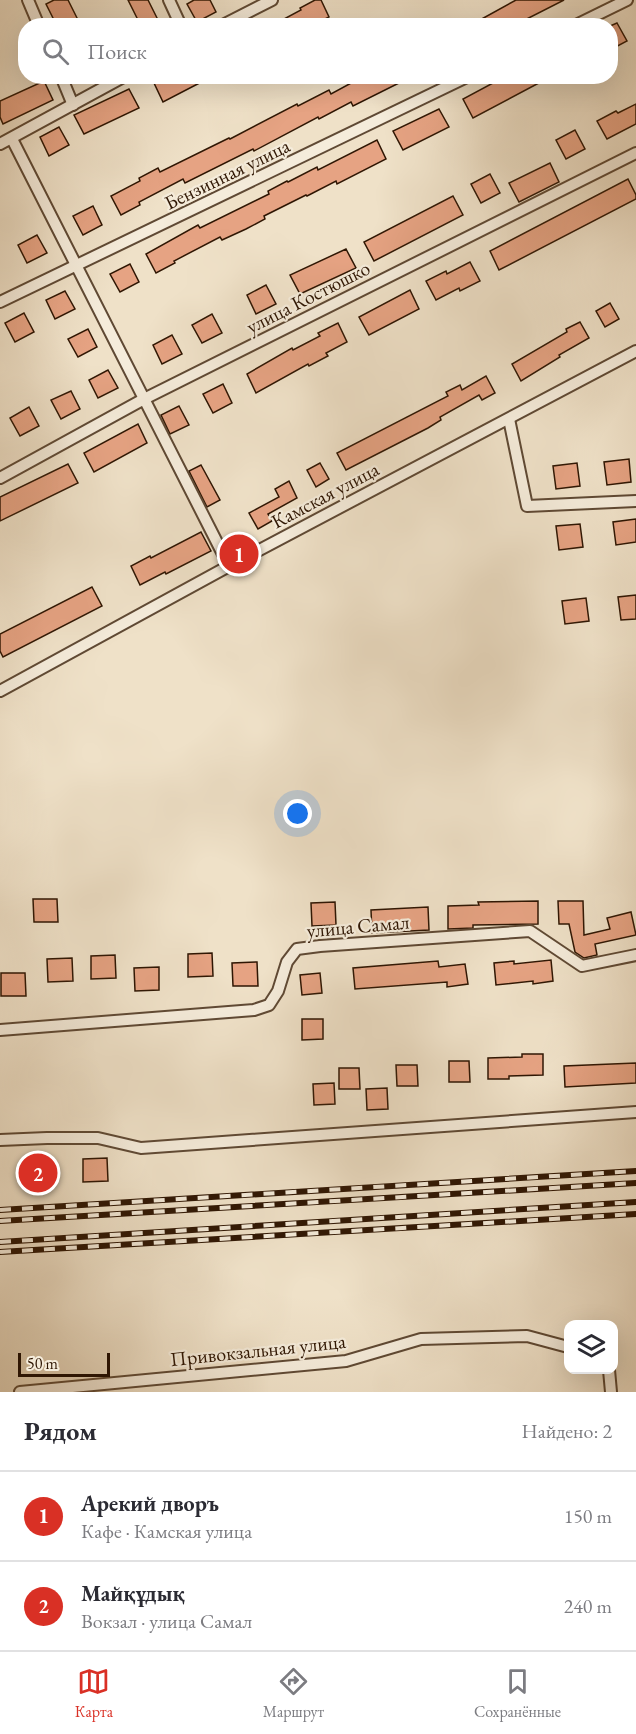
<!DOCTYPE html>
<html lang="ru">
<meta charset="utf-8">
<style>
:root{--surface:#fff;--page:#f2f2f3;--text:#2b2b33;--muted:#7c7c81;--line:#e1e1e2;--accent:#d93025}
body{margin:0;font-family:"EB Garamond",serif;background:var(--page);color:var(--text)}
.controls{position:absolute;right:18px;bottom:18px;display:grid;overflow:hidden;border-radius:12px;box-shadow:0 6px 24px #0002}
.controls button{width:54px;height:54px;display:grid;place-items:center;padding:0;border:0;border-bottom:2px solid var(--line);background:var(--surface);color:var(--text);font:30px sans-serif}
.scale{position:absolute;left:18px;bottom:15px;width:92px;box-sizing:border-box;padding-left:6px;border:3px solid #2f1603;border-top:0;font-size:16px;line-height:21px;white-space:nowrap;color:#2f1603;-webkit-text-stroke:4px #f5ecdb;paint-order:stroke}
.you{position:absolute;left:298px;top:814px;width:21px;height:21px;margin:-15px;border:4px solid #fff;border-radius:50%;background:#1a73e8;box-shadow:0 0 0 9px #1a73e833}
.badge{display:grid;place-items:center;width:39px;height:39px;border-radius:50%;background:var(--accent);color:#fff;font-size:20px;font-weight:700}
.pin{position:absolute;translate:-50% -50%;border:3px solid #fff;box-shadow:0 2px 6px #0006}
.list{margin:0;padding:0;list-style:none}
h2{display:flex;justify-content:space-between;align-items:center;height:78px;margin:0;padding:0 24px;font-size:26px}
h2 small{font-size:20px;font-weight:400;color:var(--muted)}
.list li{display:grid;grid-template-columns:39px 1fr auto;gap:18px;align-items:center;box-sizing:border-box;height:90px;padding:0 24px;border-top:2px solid var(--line)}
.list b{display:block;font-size:22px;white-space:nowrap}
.list p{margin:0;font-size:20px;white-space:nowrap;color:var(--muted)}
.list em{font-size:20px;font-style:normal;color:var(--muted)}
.icon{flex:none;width:33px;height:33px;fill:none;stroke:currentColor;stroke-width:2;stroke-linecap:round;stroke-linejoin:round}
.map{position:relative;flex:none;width:636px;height:1392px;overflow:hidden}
.search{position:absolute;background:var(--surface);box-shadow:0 6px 24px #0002;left:18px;right:18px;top:18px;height:66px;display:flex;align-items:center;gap:15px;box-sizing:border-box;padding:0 21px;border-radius:24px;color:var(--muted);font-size:22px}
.sheet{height:258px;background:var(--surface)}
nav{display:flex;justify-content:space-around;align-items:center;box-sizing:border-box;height:84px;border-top:2px solid var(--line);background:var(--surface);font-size:16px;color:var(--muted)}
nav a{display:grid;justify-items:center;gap:3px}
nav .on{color:var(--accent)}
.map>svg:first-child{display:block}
.building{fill:#e6a383;stroke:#2f1603;stroke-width:1.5}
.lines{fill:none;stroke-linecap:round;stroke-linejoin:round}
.street-casing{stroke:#5f4934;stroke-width:14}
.street{stroke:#f5ecdb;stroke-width:10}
.rail-casing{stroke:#2f1603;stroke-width:6}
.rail{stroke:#f5ecdb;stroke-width:4;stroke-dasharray:11;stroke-linecap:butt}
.labels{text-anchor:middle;stroke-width:4.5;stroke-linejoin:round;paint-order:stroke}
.street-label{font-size:20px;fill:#2f1603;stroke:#f5ecdb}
</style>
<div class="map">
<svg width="636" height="1392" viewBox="0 0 636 1392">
<rect width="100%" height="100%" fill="#efe1c8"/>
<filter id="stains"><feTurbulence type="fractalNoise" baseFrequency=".00333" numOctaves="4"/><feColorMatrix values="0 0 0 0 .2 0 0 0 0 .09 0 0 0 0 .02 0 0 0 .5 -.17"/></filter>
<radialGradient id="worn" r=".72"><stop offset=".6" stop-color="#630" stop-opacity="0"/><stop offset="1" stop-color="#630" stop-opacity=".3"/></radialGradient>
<g class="building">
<polygon points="54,0 68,0 81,26 57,26 46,4"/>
<polygon points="128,0 148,0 161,26 141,26"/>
<polygon points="194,0 210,0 216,12 197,22 187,4"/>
<polygon points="315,0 321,0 329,17 311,26 271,26 301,10 300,8"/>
<polygon points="516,0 564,0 513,26 469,26"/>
<polygon points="617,23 627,41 610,50 610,26"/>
<polygon points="167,76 213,76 163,102 154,83"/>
<polygon points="364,76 413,76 353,106 351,102 319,119 318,117 254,151 253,149 185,183 183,179 139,202 140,205 121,215 111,196 140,181 139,178 158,168 160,172 229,138 230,139 297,104 298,106 329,90 331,94"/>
<polygon points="506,76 552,76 473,118 463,99"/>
<polygon points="44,81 53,100 3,124 0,117 0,101"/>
<polygon points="129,89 139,108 84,134 74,115"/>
<polygon points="636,104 636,124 607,139 597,121 616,111 618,113"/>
<polygon points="439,109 449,127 403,150 393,131"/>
<polygon points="59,127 69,145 49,156 40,137"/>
<polygon points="575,130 585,149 566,159 556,140"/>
<polygon points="377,140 386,159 337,184 336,181 307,196 306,195 264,216 265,219 246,229 222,240 220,237 174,261 175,263 156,273 146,254 198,225 200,228 269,194 268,191 287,181 288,182 317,167 318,170"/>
<polygon points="550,163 559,182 519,202 509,183"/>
<polygon points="490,174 500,193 481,203 471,184"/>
<polygon points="628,179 636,195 636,199 499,270 490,251"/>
<polygon points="453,196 463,215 374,261 364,242"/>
<polygon points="93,206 102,225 83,235 73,216"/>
<polygon points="37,235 47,253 27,263 18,245"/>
<polygon points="346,249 356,268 300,294 290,275"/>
<polygon points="470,262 480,281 460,291 459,288 436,300 426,281 446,271 447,274"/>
<polygon points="130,264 139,282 120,292 110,274"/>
<polygon points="266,285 276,304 256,314 247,295"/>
<polygon points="410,290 419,309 369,335 359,317"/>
<polygon points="65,291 75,309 55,319 46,300"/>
<polygon points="610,303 619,319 605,327 596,311"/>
<polygon points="24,313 34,332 15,342 5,323"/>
<polygon points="212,314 222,333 202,343 192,325"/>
<polygon points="580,322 589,338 559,355 560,357 521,381 512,364 567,332 566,329"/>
<polygon points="338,323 347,342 326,353 328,356 309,366 308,364 256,393 247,374 292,348 293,350 320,336 318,333"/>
<polygon points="88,329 97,347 78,357 68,339"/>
<polygon points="172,335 182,354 162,364 153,345"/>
<polygon points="108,370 118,388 98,398 89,380"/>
<polygon points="486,376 495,393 482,400 479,395 440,417 441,420 428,428 346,470 337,453 448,396 446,392 460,385 462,390"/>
<polygon points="223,384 232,403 213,413 203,394"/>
<polygon points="71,391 80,409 61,419 51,400"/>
<polygon points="179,406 189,425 170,434 161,415"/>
<polygon points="29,407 39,426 20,436 10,418"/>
<polygon points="138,424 147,443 94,472 84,453"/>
<polygon points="629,459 631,482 607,485 604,462"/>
<polygon points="320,463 329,479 316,487 307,470"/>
<polygon points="577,463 580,486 556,489 553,466"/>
<polygon points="68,464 78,483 0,521 0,497"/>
<polygon points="201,465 220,500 207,507 189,471"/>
<polygon points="289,481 297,498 268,514 272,521 258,529 249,513 279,497 275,489"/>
<polygon points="636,519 636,542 616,545 613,522"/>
<polygon points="580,524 583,547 559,550 556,526"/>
<polygon points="201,532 211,551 166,574 165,572 140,585 131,566 150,556 151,558"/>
<polygon points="247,537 252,545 232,556 228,548"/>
<polygon points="92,587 102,606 3,657 0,651 0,634"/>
<polygon points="636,595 636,619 621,620 618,597"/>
<polygon points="586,598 589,621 565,624 562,601"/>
<polygon points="33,899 57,899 58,922 34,922"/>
<polygon points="538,901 538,924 473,925 473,928 448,929 448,906 479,905 478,902"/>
<polygon points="558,901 583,901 584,935 610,929 607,918 631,912 636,935 595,944 597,955 584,958 575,952 569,924 559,924"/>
<polygon points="335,902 336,925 312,926 311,903"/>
<polygon points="428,907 429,930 372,933 371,910"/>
<polygon points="212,953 213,976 188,977 188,954"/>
<polygon points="115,955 116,978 91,979 91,956"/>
<polygon points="72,958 73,981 48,982 47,959"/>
<polygon points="551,960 553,981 533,984 533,981 496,985 494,963 514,961 514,964"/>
<polygon points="438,961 439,967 465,964 468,984 447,987 447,982 355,989 353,968"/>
<polygon points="257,962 258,986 233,986 232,963"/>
<polygon points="159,967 159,990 135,991 134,968"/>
<polygon points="1,973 25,973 26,996 1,996"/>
<polygon points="320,973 322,993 302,995 300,975"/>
<polygon points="302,1019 323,1019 323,1039 302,1040"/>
<polygon points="522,1054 543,1054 543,1075 509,1076 509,1079 488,1079 488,1058 522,1057"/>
<polygon points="449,1061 469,1061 470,1082 449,1082"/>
<polygon points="636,1063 636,1083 565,1087 564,1066"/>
<polygon points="396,1065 417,1065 418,1086 397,1086"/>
<polygon points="339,1068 359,1068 360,1089 339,1089"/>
<polygon points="334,1083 335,1104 314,1105 313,1084"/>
<polygon points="387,1088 388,1109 367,1110 366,1089"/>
<polygon points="107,1158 108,1181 83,1182 83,1159"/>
<polygon points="50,1161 51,1184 27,1185 26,1162"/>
</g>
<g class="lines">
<defs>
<g id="street">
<polyline points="28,0 39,26"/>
<polyline points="169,0 181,26"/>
<polyline points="221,26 272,0"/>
<polyline points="574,26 627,0"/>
<polyline points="61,76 73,105"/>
<polyline points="12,139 229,566"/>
<polyline points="0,144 125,76"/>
<polyline points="0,302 469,76"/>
<polyline points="509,419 527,506 636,501"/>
<polyline points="0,478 144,399 636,153"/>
<polyline points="0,691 229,566 636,351"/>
<polyline points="0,1030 254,1010 269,1005 278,991 287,962 297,949 320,946 530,931 582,966 636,955"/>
<polyline points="0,1140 47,1138 98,1138 141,1148 636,1112"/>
<polyline points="609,1370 611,1392"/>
<polyline points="20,1392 346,1361 421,1339 527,1336 568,1347"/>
</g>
</defs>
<use href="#street" class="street-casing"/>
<use href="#street" class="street"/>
<defs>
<g id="rail">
<polyline points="0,1210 636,1171"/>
<polyline points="0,1221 636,1183"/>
<polyline points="0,1242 636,1202"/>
<polyline points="0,1252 636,1214"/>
</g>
</defs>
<use href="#rail" class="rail-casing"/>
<use href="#rail" class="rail"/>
</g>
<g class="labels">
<g class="street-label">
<text transform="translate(227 174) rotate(-26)" y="7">Бензинная улица</text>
<text transform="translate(308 297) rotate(-27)" y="7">улица Костюшко</text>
<text transform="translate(325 495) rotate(-28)" y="7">Камская улица</text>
<text transform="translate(358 926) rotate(-5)" y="7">улица Самал</text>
<text transform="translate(258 1350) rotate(-6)" y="7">Привокзальная улица</text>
</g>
</g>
<rect width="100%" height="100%" filter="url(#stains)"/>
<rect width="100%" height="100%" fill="url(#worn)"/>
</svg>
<div class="controls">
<button><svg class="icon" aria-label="layers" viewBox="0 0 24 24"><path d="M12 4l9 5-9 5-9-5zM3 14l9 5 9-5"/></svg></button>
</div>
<div class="scale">50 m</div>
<div class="you"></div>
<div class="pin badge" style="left:239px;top:554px">1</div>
<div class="pin badge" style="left:38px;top:1173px">2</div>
<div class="search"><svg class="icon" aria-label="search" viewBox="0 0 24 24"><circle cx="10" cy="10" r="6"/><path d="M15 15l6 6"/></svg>Поиск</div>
</div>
<section class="sheet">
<h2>Рядом<small>Найдено: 2</small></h2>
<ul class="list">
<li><span class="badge">1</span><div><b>Арекий дворъ</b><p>Кафе · Камская улица</p></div><em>150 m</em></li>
<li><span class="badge">2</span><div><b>Майқұдық</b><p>Вокзал · улица Самал</p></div><em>240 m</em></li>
</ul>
</section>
<nav>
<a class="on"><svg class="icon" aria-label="map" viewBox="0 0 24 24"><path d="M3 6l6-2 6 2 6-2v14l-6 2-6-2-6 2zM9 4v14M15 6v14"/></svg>Карта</a>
<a><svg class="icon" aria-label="directions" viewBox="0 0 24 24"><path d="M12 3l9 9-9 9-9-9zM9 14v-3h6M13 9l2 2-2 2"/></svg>Маршрут</a>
<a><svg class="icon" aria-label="saved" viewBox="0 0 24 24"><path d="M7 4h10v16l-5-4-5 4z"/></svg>Сохранённые</a>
</nav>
